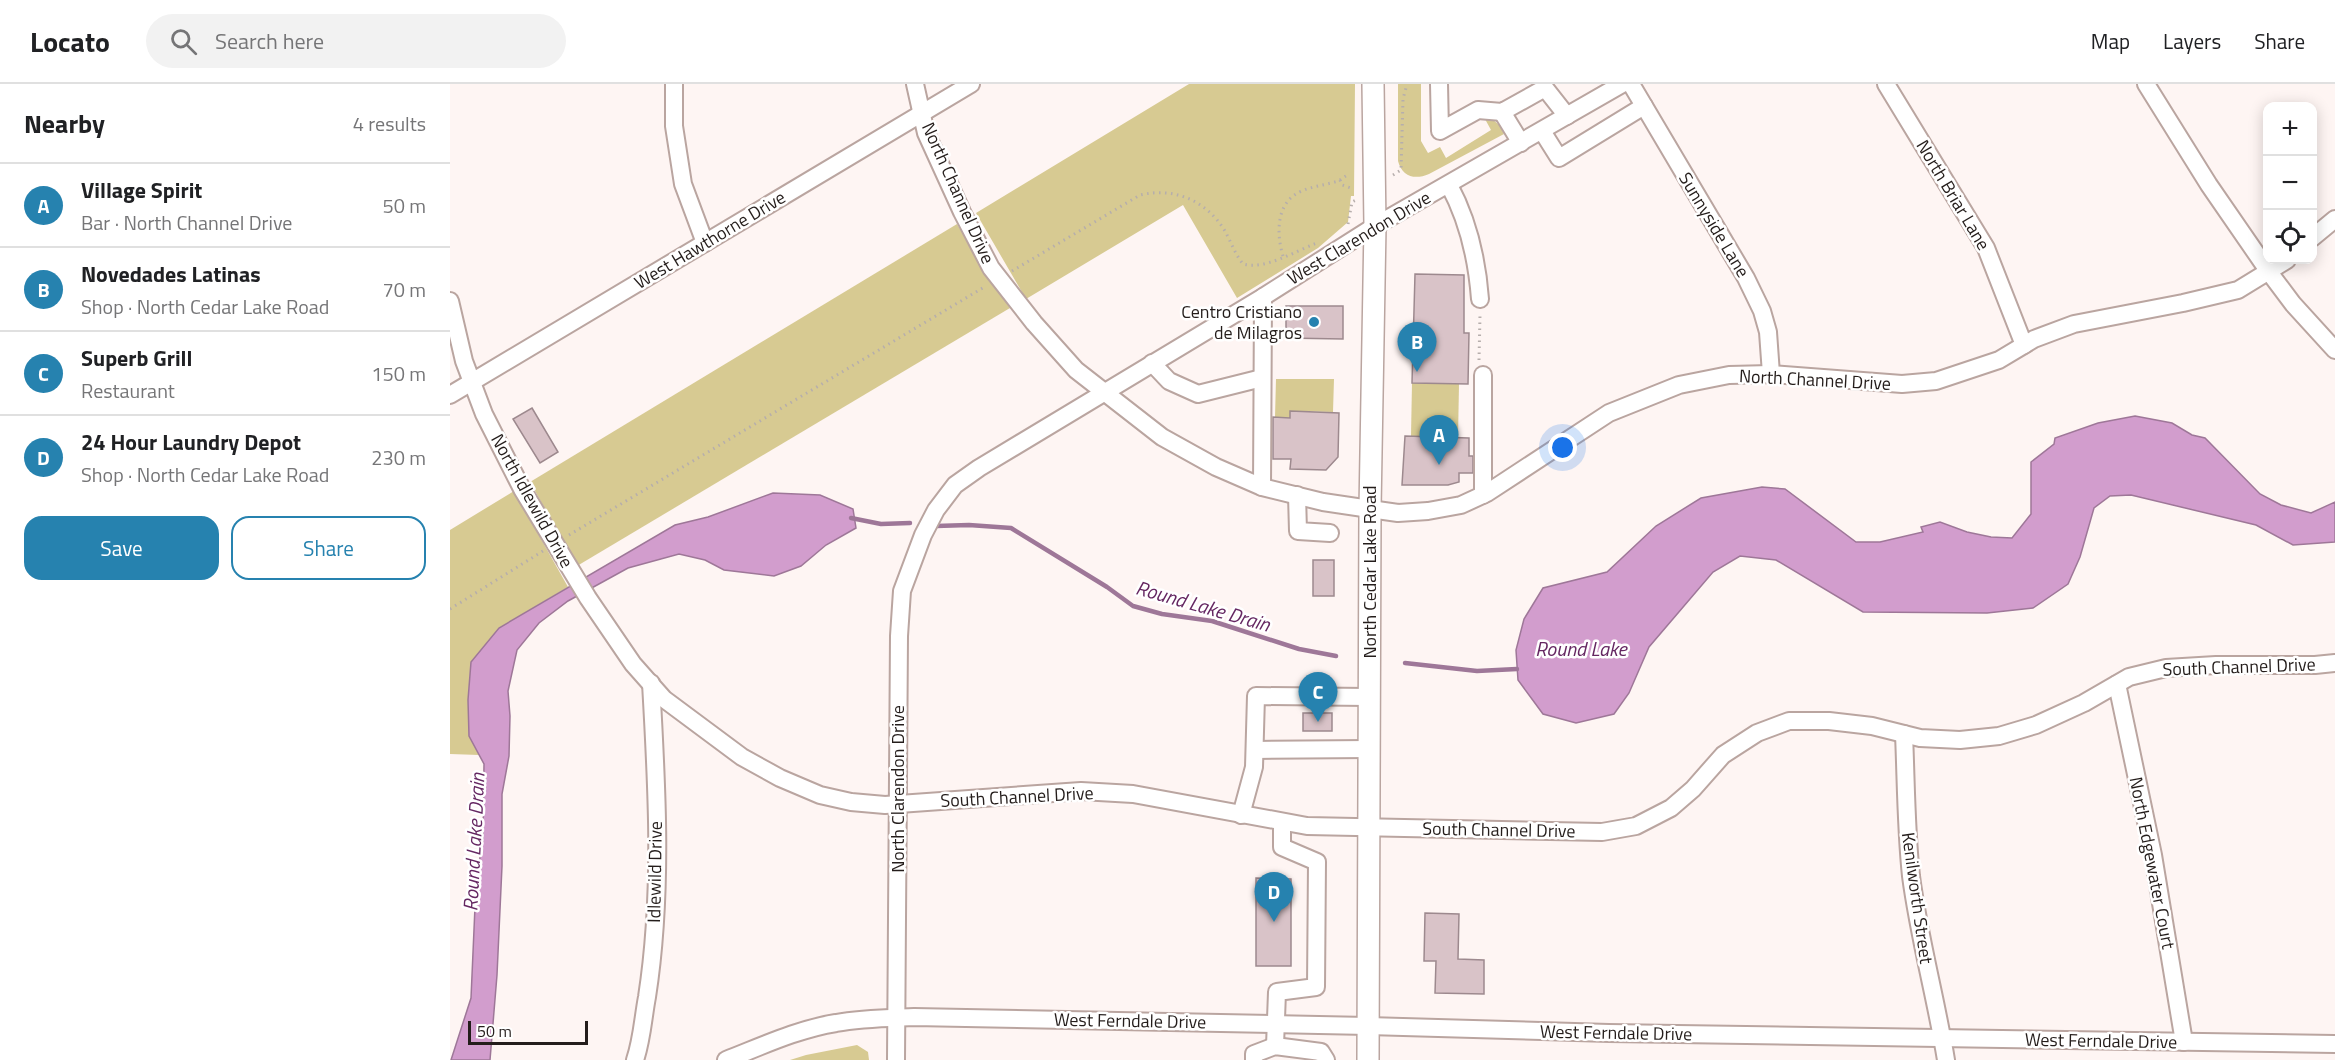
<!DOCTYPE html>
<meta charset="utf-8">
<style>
:root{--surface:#fff;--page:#f2f2f2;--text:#202124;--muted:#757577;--line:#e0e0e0;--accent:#2682af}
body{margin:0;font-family:"Titillium Web",sans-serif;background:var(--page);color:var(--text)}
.controls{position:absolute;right:18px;top:18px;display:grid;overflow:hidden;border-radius:12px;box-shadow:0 3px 15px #0003}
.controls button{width:54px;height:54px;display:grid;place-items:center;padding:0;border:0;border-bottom:2px solid var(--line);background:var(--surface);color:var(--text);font:30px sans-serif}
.scale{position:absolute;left:18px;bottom:15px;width:120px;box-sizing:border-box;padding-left:6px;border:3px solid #241d1b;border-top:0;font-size:16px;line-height:21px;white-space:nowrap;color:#241d1b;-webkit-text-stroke:4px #fff;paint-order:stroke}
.you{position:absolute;left:1113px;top:364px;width:21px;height:21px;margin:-15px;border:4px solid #fff;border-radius:50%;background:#1a73e8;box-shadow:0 0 0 9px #1a73e833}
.badge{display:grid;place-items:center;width:39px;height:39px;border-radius:50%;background:var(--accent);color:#fff;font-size:20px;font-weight:700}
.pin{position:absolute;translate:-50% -50px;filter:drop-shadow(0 2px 3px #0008)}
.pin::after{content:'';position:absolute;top:32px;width:21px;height:18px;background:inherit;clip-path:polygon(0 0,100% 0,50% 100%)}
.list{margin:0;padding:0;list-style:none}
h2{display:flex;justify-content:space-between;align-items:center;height:78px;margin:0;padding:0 24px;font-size:26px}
h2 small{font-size:20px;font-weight:400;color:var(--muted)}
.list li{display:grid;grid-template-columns:39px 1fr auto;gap:18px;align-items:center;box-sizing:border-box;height:84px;padding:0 24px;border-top:2px solid var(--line)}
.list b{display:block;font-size:22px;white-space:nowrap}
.list p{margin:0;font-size:20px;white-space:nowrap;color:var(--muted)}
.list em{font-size:20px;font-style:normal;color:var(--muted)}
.actions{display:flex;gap:12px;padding:18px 24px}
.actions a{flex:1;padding:14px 0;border:2px solid var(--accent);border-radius:18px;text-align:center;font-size:21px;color:var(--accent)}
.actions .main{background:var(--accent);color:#fff}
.icon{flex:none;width:33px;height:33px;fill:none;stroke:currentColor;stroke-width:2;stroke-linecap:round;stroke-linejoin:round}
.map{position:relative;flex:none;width:1885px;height:976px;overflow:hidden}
header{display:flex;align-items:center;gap:36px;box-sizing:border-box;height:84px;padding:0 30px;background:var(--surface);border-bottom:2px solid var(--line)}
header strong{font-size:28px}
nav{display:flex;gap:33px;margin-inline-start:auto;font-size:21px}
.search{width:420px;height:54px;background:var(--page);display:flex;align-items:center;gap:15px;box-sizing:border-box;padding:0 21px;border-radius:33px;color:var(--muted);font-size:22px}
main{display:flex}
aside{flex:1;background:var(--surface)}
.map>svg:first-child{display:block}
.green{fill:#d7ca92}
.water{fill:#d29dcd;stroke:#9e7798;stroke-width:1.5}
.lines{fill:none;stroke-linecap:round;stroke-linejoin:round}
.stream{stroke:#9e7798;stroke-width:4.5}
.building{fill:#d9c3c8;stroke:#9d898e;stroke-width:1.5}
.minor-casing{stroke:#baa5a0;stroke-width:20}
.major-casing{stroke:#baa5a0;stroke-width:24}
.path{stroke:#b6aeac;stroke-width:3;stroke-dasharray:1.5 4.5;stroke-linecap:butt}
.minor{stroke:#fff;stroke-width:16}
.major{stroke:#fff;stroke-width:21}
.poi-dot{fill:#2682af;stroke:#fff;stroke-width:2}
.labels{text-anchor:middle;stroke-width:5;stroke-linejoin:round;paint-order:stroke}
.street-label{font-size:18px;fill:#241d1b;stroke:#fff}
.poi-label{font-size:18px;fill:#241d1b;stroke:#fff;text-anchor:end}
.water-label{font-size:20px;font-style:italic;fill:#652762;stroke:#fff}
</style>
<header>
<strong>Locato</strong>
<div class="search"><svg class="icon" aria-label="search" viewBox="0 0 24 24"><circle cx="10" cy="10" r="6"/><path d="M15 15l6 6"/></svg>Search here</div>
<nav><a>Map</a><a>Layers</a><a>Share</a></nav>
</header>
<main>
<aside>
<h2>Nearby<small>4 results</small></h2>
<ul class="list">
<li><span class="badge">A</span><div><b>Village Spirit</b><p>Bar · North Channel Drive</p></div><em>50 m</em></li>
<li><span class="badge">B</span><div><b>Novedades Latinas</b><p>Shop · North Cedar Lake Road</p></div><em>70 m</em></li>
<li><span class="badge">C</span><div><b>Superb Grill</b><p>Restaurant</p></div><em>150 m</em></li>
<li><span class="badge">D</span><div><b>24 Hour Laundry Depot</b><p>Shop · North Cedar Lake Road</p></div><em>230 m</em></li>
</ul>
<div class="actions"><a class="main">Save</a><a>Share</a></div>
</aside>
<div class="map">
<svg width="1885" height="976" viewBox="0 0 1885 976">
<rect width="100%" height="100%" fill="#fef5f3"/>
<g class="green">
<polygon points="739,0 905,0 904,112 901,112 898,138 868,164 787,214 733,121 576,215 526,129"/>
<path d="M 948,0 L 971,0 L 971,57 L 978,69 L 990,63 L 996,74 L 1041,46 L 1035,35 C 1045,34 1050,41 1054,50 L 979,90 C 965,96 952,93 948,77 Z"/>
<polygon points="507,140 560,224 127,482 80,398"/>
<polygon points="826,295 884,295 883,328 840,327 840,334 825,333"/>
<polygon points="962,299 1009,300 1008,354 961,352"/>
<polygon points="64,407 118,503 49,544 21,578 18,616 19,651 29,671 0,670 0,446"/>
<polygon points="407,961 418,968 419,976 340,976 356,971"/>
</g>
<g class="water">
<polygon points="1685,332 1722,339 1742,351 1755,354 1810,410 1831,421 1861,429 1885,418 1885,458 1843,461 1806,441 1681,411 1660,412 1644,424 1630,473 1618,500 1583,524 1537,529 1413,528 1326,476 1290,472 1263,488 1199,563 1179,609 1164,630 1126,639 1093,630 1068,596 1066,566 1074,535 1093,504 1157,488 1206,442 1251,414 1312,403 1335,405 1406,458 1430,458 1473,448 1471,443 1490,438 1517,448 1541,453 1562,454 1581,430 1581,378 1604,360 1605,354 1648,339"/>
<polygon points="323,409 370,411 403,425 406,444 376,461 351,482 324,492 274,486 255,476 229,470 178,484 118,517 89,539 67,566 58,607 60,632 59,672 52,710 52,782 47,891 40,976 1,976 21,914 26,800 33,754 34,680 19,652 18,616 21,578 49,544 225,441 258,433"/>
</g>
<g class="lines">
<g class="stream">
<polyline points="401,434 431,440 460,439"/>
<polyline points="486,442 519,441 561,444 657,503 683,522 712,530 762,537 849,565 886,572"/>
<polyline points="955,579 1027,587 1067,585"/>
</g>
</g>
<g class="building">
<polygon points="965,190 1014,191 1014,249 1019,249 1018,300 962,299"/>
<polygon points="836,222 893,222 893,255 836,254"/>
<polygon points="82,324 108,368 90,379 63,335"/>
<polygon points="840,327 889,329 888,373 876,386 840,385 841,375 823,375 823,333 840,334"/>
<polygon points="955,352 1019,354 1019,372 1023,372 1023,389 1009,389 1009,398 998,401 952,401"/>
<rect x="863" y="476" width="21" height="36"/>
<rect x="853" y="629" width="29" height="18"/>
<polygon points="806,794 841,795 841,882 806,882"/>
<polygon points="975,829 1009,830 1008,875 1034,876 1034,910 985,909 986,877 974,877"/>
</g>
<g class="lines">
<defs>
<g id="minor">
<polyline points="224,0 224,42 233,100 255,159"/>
<polyline points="465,0 476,49 512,128 541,184 584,239 626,286 712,353 766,383 812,403 873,418 920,425 948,429 978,427 1011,421 1037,409 1159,329 1229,301 1279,291 1321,290 1452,300 1486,297 1549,276 1584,255 1624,240 1733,219 1788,206 1837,176"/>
<polyline points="989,0 990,47 1028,26 1052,28 1095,4 1117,32"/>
<polyline points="1181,0 1296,194 1312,227 1318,248 1321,290"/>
<polyline points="1436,0 1536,164 1574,261"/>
<polyline points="1696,0 1759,101 1819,188 1843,220 1885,266"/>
<polyline points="1052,28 1071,59"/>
<polyline points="1092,47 1109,74 1194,22"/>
<path d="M 999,101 C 1018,136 1027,175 1030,215"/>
<polyline points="1862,154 1885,135"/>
<polyline points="0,217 14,277 34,330 72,405 138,514 183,580 214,615 292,673 330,694 370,711 401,718 435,721 631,707 683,710 857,742 1152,748 1186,742 1221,724 1243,705 1273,671 1307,649 1339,637 1379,637 1422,642 1470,654 1510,656 1549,652 1586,641 1634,619 1679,593 1716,584 1766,581 1865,581 1885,579"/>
<polyline points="702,279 719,297 748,310 812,294"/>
<polyline points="1033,291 1033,411"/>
<polyline points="0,311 521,0"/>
<polyline points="812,403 813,213"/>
<polyline points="847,411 848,447 880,449"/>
<polyline points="1667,600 1703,771 1734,958"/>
<path d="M 1454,650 C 1456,697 1456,745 1461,792 C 1469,854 1486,914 1496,976"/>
<polyline points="805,666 919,665"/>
<polyline points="791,731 804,683 806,612 919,613"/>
<polyline points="825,962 827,908 866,903 867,778 832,763 832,739"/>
<path d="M 185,976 C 192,956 193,934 197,913 C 213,810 207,703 201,599"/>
<path d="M 276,976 C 312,962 348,945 386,939 C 412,934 438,934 464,933 L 918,942 L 1159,949 L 1885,960"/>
<polyline points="446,976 449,552 452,507 473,451 486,426 505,401 529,384 813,213 925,142 1172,0"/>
<polyline points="804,976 804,970 825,962 871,968 876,976"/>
</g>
<polyline id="major" points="918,976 920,425 925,142 923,0"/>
</defs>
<use href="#minor" class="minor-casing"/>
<use href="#major" class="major-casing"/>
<g class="path">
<polyline points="943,91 951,86 953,15 957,0"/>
<polyline points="890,96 892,101 901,104"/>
<polyline points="898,140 902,118 908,115"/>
<path d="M 833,172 C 826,149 826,117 852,107 C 863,102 876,101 888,97 C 892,95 895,92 900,90"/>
<path d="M 562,187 L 690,111 C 724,103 756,116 775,147 C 781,158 785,170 793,180 C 816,186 845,167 867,159"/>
<polyline points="1029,276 1030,231"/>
<polyline points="119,451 536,202"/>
<polyline points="0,525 93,467"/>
</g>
<use href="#minor" class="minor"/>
<use href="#major" class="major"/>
</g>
<circle class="poi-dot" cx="864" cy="238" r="6"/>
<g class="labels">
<g class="street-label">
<text transform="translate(508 109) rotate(66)" y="6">North Channel Drive</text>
<text transform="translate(1503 111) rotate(59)" y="6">North Briar Lane</text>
<text transform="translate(1264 141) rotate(59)" y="6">Sunnyside Lane</text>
<text transform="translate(909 154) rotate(-31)" y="6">West Clarendon Drive</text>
<text transform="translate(260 156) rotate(-31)" y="6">West Hawthorne Drive</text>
<text transform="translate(1365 296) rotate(3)" y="6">North Channel Drive</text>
<text transform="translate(82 417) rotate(61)" y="6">North Idlewild Drive</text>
<text transform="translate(920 488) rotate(-90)" y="6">North Cedar Lake Road</text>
<text transform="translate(1789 583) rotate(-2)" y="6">South Channel Drive</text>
<text transform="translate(448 705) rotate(-90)" y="6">North Clarendon Drive</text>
<text transform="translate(567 713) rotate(-3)" y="6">South Channel Drive</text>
<text transform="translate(1049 746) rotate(1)" y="6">South Channel Drive</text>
<text transform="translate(1702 779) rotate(79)" y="6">North Edgewater Court</text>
<text transform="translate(205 788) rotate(-89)" y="6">Idlewild Drive</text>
<text transform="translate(1467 814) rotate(82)" y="6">Kenilworth Street</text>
<text transform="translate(680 937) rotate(1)" y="6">West Ferndale Drive</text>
<text transform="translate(1166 949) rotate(1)" y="6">West Ferndale Drive</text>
<text transform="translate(1651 957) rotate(1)" y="6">West Ferndale Drive</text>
</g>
<g class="poi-label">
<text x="852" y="234">Centro Cristiano<tspan x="852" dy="21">de Milagros</tspan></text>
</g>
<g class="water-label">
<text transform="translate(753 522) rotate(16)" y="7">Round Lake Drain</text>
<text x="1131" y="572">Round Lake</text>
<text transform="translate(24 758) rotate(-87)" y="7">Round Lake Drain</text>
</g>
</g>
</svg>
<div class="controls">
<button>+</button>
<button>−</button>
<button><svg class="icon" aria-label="locate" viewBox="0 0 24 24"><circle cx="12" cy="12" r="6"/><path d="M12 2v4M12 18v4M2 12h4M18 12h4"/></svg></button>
</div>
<div class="scale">50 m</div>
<div class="you"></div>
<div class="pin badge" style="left:989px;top:381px">A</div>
<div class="pin badge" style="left:967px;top:288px">B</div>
<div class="pin badge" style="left:868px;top:638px">C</div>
<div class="pin badge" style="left:824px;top:838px">D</div>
</div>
</main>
